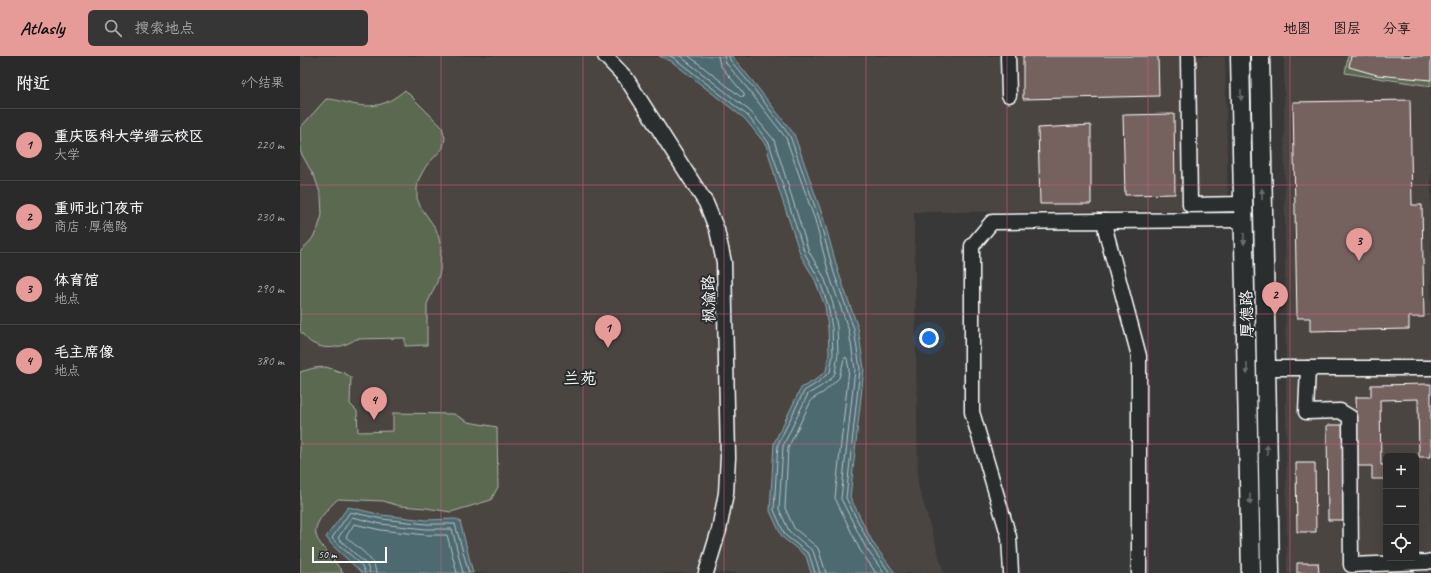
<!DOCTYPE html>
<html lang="zh">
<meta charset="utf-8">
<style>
:root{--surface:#2b2a2a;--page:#373636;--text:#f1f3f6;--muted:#a6a7a8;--line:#474647;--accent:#e69b98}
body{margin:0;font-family:Caveat,"LXGW WenKai TC",sans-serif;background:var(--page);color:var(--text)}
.controls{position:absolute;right:12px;bottom:12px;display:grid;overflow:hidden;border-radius:6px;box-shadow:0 4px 16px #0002}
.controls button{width:36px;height:36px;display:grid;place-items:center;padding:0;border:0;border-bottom:1px solid var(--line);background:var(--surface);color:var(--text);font:20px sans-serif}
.scale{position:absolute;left:12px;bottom:10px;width:75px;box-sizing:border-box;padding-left:4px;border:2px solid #fff;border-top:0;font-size:11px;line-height:14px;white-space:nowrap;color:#fff;-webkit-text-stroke:3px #2a2d2e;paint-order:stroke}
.you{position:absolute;left:629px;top:282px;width:14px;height:14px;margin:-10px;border:3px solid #fff;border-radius:50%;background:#1a73e8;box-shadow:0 0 0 6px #1a73e833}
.badge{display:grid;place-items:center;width:26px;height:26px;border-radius:50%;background:var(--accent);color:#111;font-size:13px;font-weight:700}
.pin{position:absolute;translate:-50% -33px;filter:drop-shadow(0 1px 2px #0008)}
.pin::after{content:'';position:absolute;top:21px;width:14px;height:12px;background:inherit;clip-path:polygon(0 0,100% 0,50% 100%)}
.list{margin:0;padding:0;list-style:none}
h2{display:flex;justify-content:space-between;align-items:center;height:52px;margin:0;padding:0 16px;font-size:17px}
h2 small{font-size:13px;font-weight:400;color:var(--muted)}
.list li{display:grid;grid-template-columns:26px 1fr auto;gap:12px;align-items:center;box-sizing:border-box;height:72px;padding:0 16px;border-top:1px solid var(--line)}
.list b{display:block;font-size:15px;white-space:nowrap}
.list p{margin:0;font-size:13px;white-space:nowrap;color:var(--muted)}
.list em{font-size:13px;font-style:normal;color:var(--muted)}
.icon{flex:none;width:22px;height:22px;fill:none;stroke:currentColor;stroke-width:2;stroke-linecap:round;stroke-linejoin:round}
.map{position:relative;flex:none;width:1131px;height:517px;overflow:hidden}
header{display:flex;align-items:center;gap:24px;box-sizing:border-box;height:56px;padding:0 20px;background:var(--accent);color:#111}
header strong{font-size:19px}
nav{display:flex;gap:22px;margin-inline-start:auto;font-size:14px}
.search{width:280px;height:36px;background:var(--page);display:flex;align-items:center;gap:10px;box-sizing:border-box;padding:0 14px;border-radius:6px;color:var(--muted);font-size:15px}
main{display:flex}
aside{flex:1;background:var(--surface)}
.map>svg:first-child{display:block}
.built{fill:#4b4543;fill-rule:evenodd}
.green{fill:#5b6951;stroke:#adb4a8}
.water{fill:#4d6a71;stroke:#94a6aa}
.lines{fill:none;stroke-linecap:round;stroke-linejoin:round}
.shore{stroke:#b8c3c6;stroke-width:1}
.building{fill:#75625e;stroke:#fff}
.minor-casing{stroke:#fff;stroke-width:17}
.major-casing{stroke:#fff;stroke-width:21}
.minor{stroke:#2a2d2e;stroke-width:14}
.major{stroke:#2a2d2e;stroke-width:18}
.oneway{fill:#6a6c6d}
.grid{fill:none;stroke:#d45d8c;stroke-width:1;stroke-opacity:0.55}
.labels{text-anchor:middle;stroke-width:4;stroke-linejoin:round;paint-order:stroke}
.street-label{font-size:16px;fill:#fff;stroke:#2a2d2e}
.neighbourhood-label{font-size:17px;fill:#fff;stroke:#2a2d2e}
</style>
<header>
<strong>Atlasly</strong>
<div class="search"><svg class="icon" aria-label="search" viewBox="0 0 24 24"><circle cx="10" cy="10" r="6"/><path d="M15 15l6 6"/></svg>搜索地点</div>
<nav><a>地图</a><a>图层</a><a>分享</a></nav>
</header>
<main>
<aside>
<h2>附近<small>4个结果</small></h2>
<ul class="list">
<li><span class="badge">1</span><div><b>重庆医科大学缙云校区</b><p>大学</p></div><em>220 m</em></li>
<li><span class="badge">2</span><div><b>重师北门夜市</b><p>商店 · 厚德路</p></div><em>230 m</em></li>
<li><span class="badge">3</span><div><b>体育馆</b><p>地点</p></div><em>290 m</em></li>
<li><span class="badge">4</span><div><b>毛主席像</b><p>地点</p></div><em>380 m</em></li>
</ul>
</aside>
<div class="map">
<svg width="1131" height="517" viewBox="0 0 1131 517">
<rect width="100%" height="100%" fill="#393838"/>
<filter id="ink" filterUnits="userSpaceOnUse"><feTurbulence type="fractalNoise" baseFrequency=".025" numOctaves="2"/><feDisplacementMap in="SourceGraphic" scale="8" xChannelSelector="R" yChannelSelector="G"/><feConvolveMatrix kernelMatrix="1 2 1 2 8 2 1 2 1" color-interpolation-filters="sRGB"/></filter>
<g filter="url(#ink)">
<g class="built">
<polygon points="0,0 925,0 928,154 614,156 618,429 644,517 0,517"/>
<path d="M 984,0 L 1131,0 L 1131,517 L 987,517 ZM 1086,400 L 1116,400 L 1116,502 L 1086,502 Z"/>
</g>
<g class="green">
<polygon points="1048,0 1131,0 1131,30 1045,17"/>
<path d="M 105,34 L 142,71 L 145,82 L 143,92 L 126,110 L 122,117 L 118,125 L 117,133 L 117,142 L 120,150 L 136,173 L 139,182 L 141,192 L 140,215 L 137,226 L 127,248 L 127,289 L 105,290 L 105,282 L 56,283 C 44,291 27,295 14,288 C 9,286 4,280 0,275 L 0,196 L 12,183 L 18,172 L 22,159 L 21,140 L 15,122 L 0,95 L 0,72 L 26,43 C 34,43 40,45 48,47 C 72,53 86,50 105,34 Z"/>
<path d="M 26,311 L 44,317 L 51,321 L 50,348 L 57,355 L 58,376 L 93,375 L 93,357 L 154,358 L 168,366 L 197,371 L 198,431 L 191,444 L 151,456 L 126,452 L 100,450 L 83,445 L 38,443 C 32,448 28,453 23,459 C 10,476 16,483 28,497 C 33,503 38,510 43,517 L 0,517 L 0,316 L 14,312 Z"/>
</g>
<g class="water">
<polygon points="359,0 432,0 454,27 494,78 523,161 538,215 558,272 564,313 550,441 573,487 595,517 511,517 506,500 482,481 470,455 474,387 501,332 515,324 526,315 529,298 528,272 525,250 515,224 501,200 478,131 466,89 445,63 371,5"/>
<polygon points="48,451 82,459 126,464 156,463 160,465 173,517 62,517 32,489 26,481"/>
</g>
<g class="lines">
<g class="shore">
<polyline points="370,0 374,2 448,60 469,87 505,198 519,223 528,249 532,272 533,298 530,316 517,327 504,335 478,388 474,454 485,479 509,498 515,517"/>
<polyline points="380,0 451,56 474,84 509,196 524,221 533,248 537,271 538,298 535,317 532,322 520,331 508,338 483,390 479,453 489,475 513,495 520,517"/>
<polyline points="389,0 441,41 444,41 444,38 420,9 418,0"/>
<polyline points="424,0 426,7 448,33 486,82 515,164 529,218 549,275 555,313 541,443 566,492 584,517"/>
<polyline points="429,0 430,4 451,29 490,80 519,162 534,217 554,273 560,313 546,442 570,489 590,517"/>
<path d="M 65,517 C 64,506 39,492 32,482 L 50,456 L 82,463 L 126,468 L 155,468 L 169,517"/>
<polyline points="70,517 67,509 38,482 52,461 81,468 126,473 152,473 163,517"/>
<path d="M 76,517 C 75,501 56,491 46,481 L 54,468 L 81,474 L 126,479 L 147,479 L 157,517"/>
<polyline points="526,517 518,492 494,472 485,452 488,392 512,343 524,336 539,322 544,303 546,301 547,303 549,313 535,442 560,494 576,517"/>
</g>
</g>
<g class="building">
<polygon points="723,0 858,0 859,40 723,43"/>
<polygon points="1051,0 1131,0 1131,24 1077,19 1049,11"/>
<polygon points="1110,44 1112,149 1122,149 1124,261 1109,261 1109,273 1010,275 1010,262 997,262 993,46"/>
<polygon points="874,58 875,138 825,139 823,59"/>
<polygon points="791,69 791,148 740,148 738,72"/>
<polygon points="1131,328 1131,401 1119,401 1118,343 1080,344 1081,409 1086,409 1086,423 1072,423 1072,410 1058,410 1056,341 1071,341 1071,329"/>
<polygon points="1027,369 1044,369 1046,464 1028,464"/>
<polygon points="996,407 1015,407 1016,476 997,476"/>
<polygon points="997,507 1018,507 1019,517 997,517"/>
<polygon points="1114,513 1114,517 1089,517 1089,514"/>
</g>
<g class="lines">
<defs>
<g id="minor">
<polyline points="305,0 326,22 406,147 417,174 424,206 428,401 426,437 419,474 406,517"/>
<polyline points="708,0 709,39"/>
<polyline points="888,0 890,149 944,148"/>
<polyline points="805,165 944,164"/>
<polyline points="966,312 1131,312"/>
<polyline points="1008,312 1006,356 1040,355 1050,361 1051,509 1127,506 1131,505"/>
<polyline points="711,517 709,481 672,356 672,190 692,166 805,165 806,176 839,300 839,517"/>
</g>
<g id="major">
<polyline points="940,0 951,517"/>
<polyline points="960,0 970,517"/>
</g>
</defs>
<use href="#minor" class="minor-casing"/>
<use href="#major" class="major-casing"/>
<use href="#minor" class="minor"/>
<use href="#major" class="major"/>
</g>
<defs><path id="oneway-solid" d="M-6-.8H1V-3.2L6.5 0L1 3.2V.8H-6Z"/></defs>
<g class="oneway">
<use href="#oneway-solid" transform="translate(941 39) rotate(89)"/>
<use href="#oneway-solid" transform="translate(962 138) rotate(-91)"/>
<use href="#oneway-solid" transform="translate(944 183) rotate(89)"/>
<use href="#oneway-solid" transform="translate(947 313) rotate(89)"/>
<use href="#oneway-solid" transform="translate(967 394) rotate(-91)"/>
<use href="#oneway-solid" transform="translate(950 443) rotate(89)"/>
</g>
</g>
<path class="grid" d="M 141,0 L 141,517M 283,0 L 283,517M 424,0 L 424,517M 566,0 L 566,517M 707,0 L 707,517M 848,0 L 848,517M 990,0 L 990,517M 0,129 L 1131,129M 0,258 L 1131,258M 0,388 L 1131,388"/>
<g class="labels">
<g class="street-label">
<text transform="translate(408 243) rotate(-91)" y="6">枫渝路</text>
<text transform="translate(946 258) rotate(-91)" y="6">厚德路</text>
</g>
<g class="neighbourhood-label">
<text x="280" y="328">兰苑</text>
</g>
</g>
</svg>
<div class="controls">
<button>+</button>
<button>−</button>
<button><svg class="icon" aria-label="locate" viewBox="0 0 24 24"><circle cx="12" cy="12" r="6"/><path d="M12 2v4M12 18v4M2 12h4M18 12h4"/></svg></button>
</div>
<div class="scale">50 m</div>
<div class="you"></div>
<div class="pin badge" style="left:308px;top:292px">1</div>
<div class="pin badge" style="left:975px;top:259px">2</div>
<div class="pin badge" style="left:1059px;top:205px">3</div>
<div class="pin badge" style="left:74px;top:364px">4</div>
</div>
</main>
